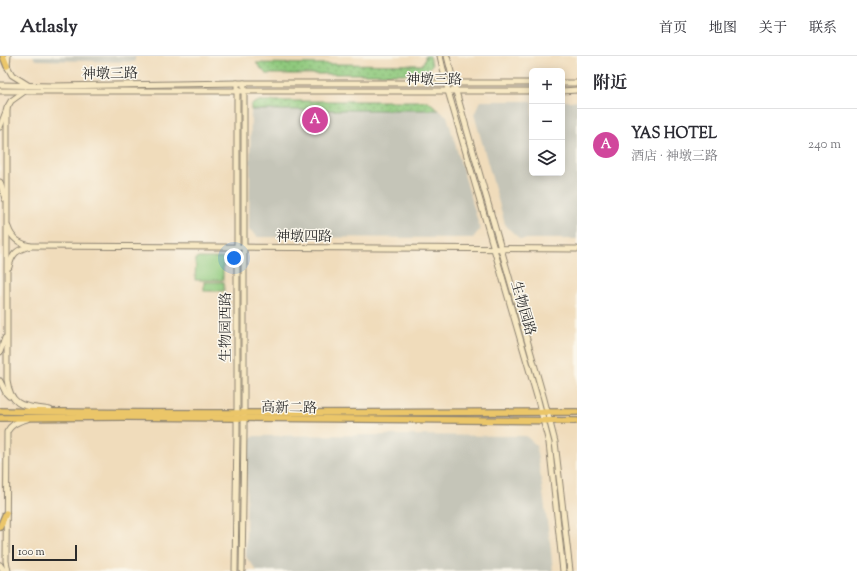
<!DOCTYPE html>
<html lang="zh">
<meta charset="utf-8">
<style>
:root{--surface:#fff;--page:#f2f2f3;--text:#2b2b33;--muted:#7c7c81;--line:#e1e1e2;--accent:#d93025}
body{margin:0;font-family:"Sorts Mill Goudy","Noto Serif SC",serif;background:var(--page);color:var(--text)}
.controls{position:absolute;right:12px;top:12px;display:grid;overflow:hidden;border-radius:6px;box-shadow:0 2px 10px #0003}
.controls button{width:36px;height:36px;display:grid;place-items:center;padding:0;border:0;border-bottom:1px solid var(--line);background:var(--surface);color:var(--text);font:20px sans-serif}
.scale{position:absolute;left:12px;bottom:10px;width:65px;box-sizing:border-box;padding-left:4px;border:2px solid #2b2b2b;border-top:0;font-size:11px;line-height:14px;white-space:nowrap;color:#2b2b2b;-webkit-text-stroke:3px #fbf7ec;paint-order:stroke}
.you{position:absolute;left:234px;top:202px;width:14px;height:14px;margin:-10px;border:3px solid #fff;border-radius:50%;background:#1a73e8;box-shadow:0 0 0 6px #1a73e833}
.badge{display:grid;place-items:center;width:26px;height:26px;border-radius:50%;background:var(--accent);color:#fff;font-size:13px;font-weight:700}
.pin{position:absolute;translate:-50% -50%;border:2px solid #fff;box-shadow:0 1px 4px #0006}
.list{margin:0;padding:0;list-style:none}
h2{display:flex;justify-content:space-between;align-items:center;height:52px;margin:0;padding:0 16px;font-size:17px}
h2 small{font-size:13px;font-weight:400;color:var(--muted)}
.list li{display:grid;grid-template-columns:26px 1fr auto;gap:12px;align-items:center;box-sizing:border-box;height:72px;padding:0 16px;border-top:1px solid var(--line)}
.list b{display:block;font-size:15px;white-space:nowrap}
.list p{margin:0;font-size:13px;white-space:nowrap;color:var(--muted)}
.list em{font-size:13px;font-style:normal;color:var(--muted)}
.icon{flex:none;width:22px;height:22px;fill:none;stroke:currentColor;stroke-width:2;stroke-linecap:round;stroke-linejoin:round}
.map{position:relative;flex:none;width:577px;height:515px;overflow:hidden}
header{display:flex;align-items:center;gap:24px;box-sizing:border-box;height:56px;padding:0 20px;background:var(--surface);border-bottom:1px solid var(--line)}
header strong{font-size:19px}
nav{display:flex;gap:22px;margin-inline-start:auto;font-size:14px}
main{display:flex}
aside{flex:1;background:var(--surface)}
.map>svg:first-child{display:block}
.industrial{fill:#c5c5b8}
.grass{fill:url(#grass-dots);stroke:#5d7a54}
.pitch{fill:#8fc97d;stroke:#5d7a54}
.lines{fill:none;stroke-linecap:round;stroke-linejoin:round}
.secondary-casing{stroke:#8e8473;stroke-width:7}
.primary-casing{stroke:#8e8473;stroke-width:8}
.secondary{stroke:#f7e8c3;stroke-width:5}
.primary{stroke:#ebc669;stroke-width:5.5}
.labels{text-anchor:middle;stroke-width:3;stroke-linejoin:round;paint-order:stroke}
.street-label{font-size:14px;fill:#2b2b2b;stroke:#fbf7ec}
</style>
<header>
<strong>Atlasly</strong>
<nav><a>首页</a><a>地图</a><a>关于</a><a>联系</a></nav>
</header>
<main>
<div class="map">
<svg width="577" height="515" viewBox="0 0 577 515">
<defs>
<pattern id="grass-dots" width="8" height="8" patternUnits="userSpaceOnUse"><rect width="8" height="8" fill="#8fc97d"/><path d="M2 2h.1M6 6h.1" fill="none" stroke="#75a367" stroke-width="1.8" stroke-linecap="round"/></pattern>
</defs>
<rect width="100%" height="100%" fill="#fbf7ec"/>
<filter id="ink" filterUnits="userSpaceOnUse"><feTurbulence type="fractalNoise" baseFrequency=".025" numOctaves="2"/><feDisplacementMap in="SourceGraphic" scale="8" xChannelSelector="R" yChannelSelector="G"/><feConvolveMatrix kernelMatrix="1 2 1 2 8 2 1 2 1" color-interpolation-filters="sRGB"/></filter>
<filter id="wash" filterUnits="userSpaceOnUse"><feTurbulence type="fractalNoise" baseFrequency=".012" numOctaves="4" result="noise"/><feDisplacementMap in="SourceGraphic" scale="16" xChannelSelector="R" yChannelSelector="G"/><feGaussianBlur stdDeviation="0.9" result="paint"/><feColorMatrix in="noise" values="0 0 0 0 0 0 0 0 0 0 0 0 0 0 0 0 0 1.4 0 .05"/><feComposite in="paint" operator="in"/></filter>
<g filter="url(#wash)">
<rect width="100%" height="100%" fill="#f0dcbb"/>
<g class="industrial">
<polygon points="33,0 135,0 135,6 35,4"/>
<polygon points="481,45 532,45 532,117 562,117 562,45 577,45 577,183 520,183 509,173 505,168 474,58"/>
<polygon points="251,54 439,54 447,60 480,173 473,182 258,181 249,173"/>
<polygon points="373,379 526,380 536,389 550,486 553,515 257,515 246,501 247,390 249,384 254,380"/>
</g>
<g class="grass">
<polygon points="425,0 430,0 432,9 423,18 266,18 256,7 422,9 425,3"/>
<polygon points="259,45 428,45 439,54 251,54 251,49"/>
</g>
<g class="pitch">
<polygon points="196,202 223,202 223,224 195,224"/>
<rect x="204" y="226" width="20" height="9"/>
</g>
</g>
<g filter="url(#ink)">
<g class="lines">
<defs>
<g id="secondary">
<polyline points="8,0 7,10 12,19 28,29"/>
<polyline points="440,0 448,35 538,344 549,387 563,515"/>
<polyline points="447,0 455,32 544,343 555,386 570,515"/>
<polyline points="562,27 577,27"/>
<polyline points="0,29 53,30 237,27 532,27"/>
<polyline points="0,35 532,35"/>
<path d="M 25,35 L 11,45 L 7,52 L 7,324 C 11,353 26,350 50,354"/>
<polyline points="562,35 577,34"/>
<polyline points="0,71 7,53"/>
<polyline points="0,126 5,143"/>
<path d="M 8,171 C 12,183 19,187 30,190 C 17,194 12,197 9,211"/>
<polyline points="30,190 577,193"/>
<polyline points="0,296 5,282"/>
<polyline points="0,325 6,337 9,340"/>
<polyline points="0,509 4,515"/>
<path d="M 8,515 L 6,505 L 7,376 C 11,368 18,365 27,363"/>
<polyline points="235,515 237,376 237,27"/>
<polyline points="242,515 244,376 244,27"/>
</g>
<g id="primary">
<polyline points="3,0 7,10"/>
<path d="M 0,355 C 192,359 385,356 577,356"/>
<polyline points="0,362 124,361 577,365"/>
<polyline points="0,471 6,457"/>
</g>
</defs>
<use href="#secondary" class="secondary-casing"/>
<use href="#primary" class="primary-casing"/>
<use href="#secondary" class="secondary"/>
<use href="#primary" class="primary"/>
</g>
</g>
<g class="labels">
<g class="street-label">
<text transform="translate(110 17) rotate(-1)" y="5">神墩三路</text>
<text x="434" y="28">神墩三路</text>
<text x="304" y="185">神墩四路</text>
<text transform="translate(524 252) rotate(74)" y="5">生物园路</text>
<text transform="translate(225 271) rotate(-90)" y="5">生物园西路</text>
<text transform="translate(289 351) rotate(1)" y="5">高新二路</text>
</g>
</g>
</svg>
<div class="controls">
<button>+</button>
<button>−</button>
<button><svg class="icon" aria-label="layers" viewBox="0 0 24 24"><path d="M12 4l9 5-9 5-9-5zM3 14l9 5 9-5"/></svg></button>
</div>
<div class="scale">100 m</div>
<div class="you"></div>
<div class="pin badge" style="left:315px;top:64px;background:#d1479c">A</div>
</div>
<aside>
<h2>附近<small></small></h2>
<ul class="list">
<li><span class="badge" style="background:#d1479c">A</span><div><b>YAS HOTEL</b><p>酒店 · 神墩三路</p></div><em>240 m</em></li>
</ul>
</aside>
</main>
